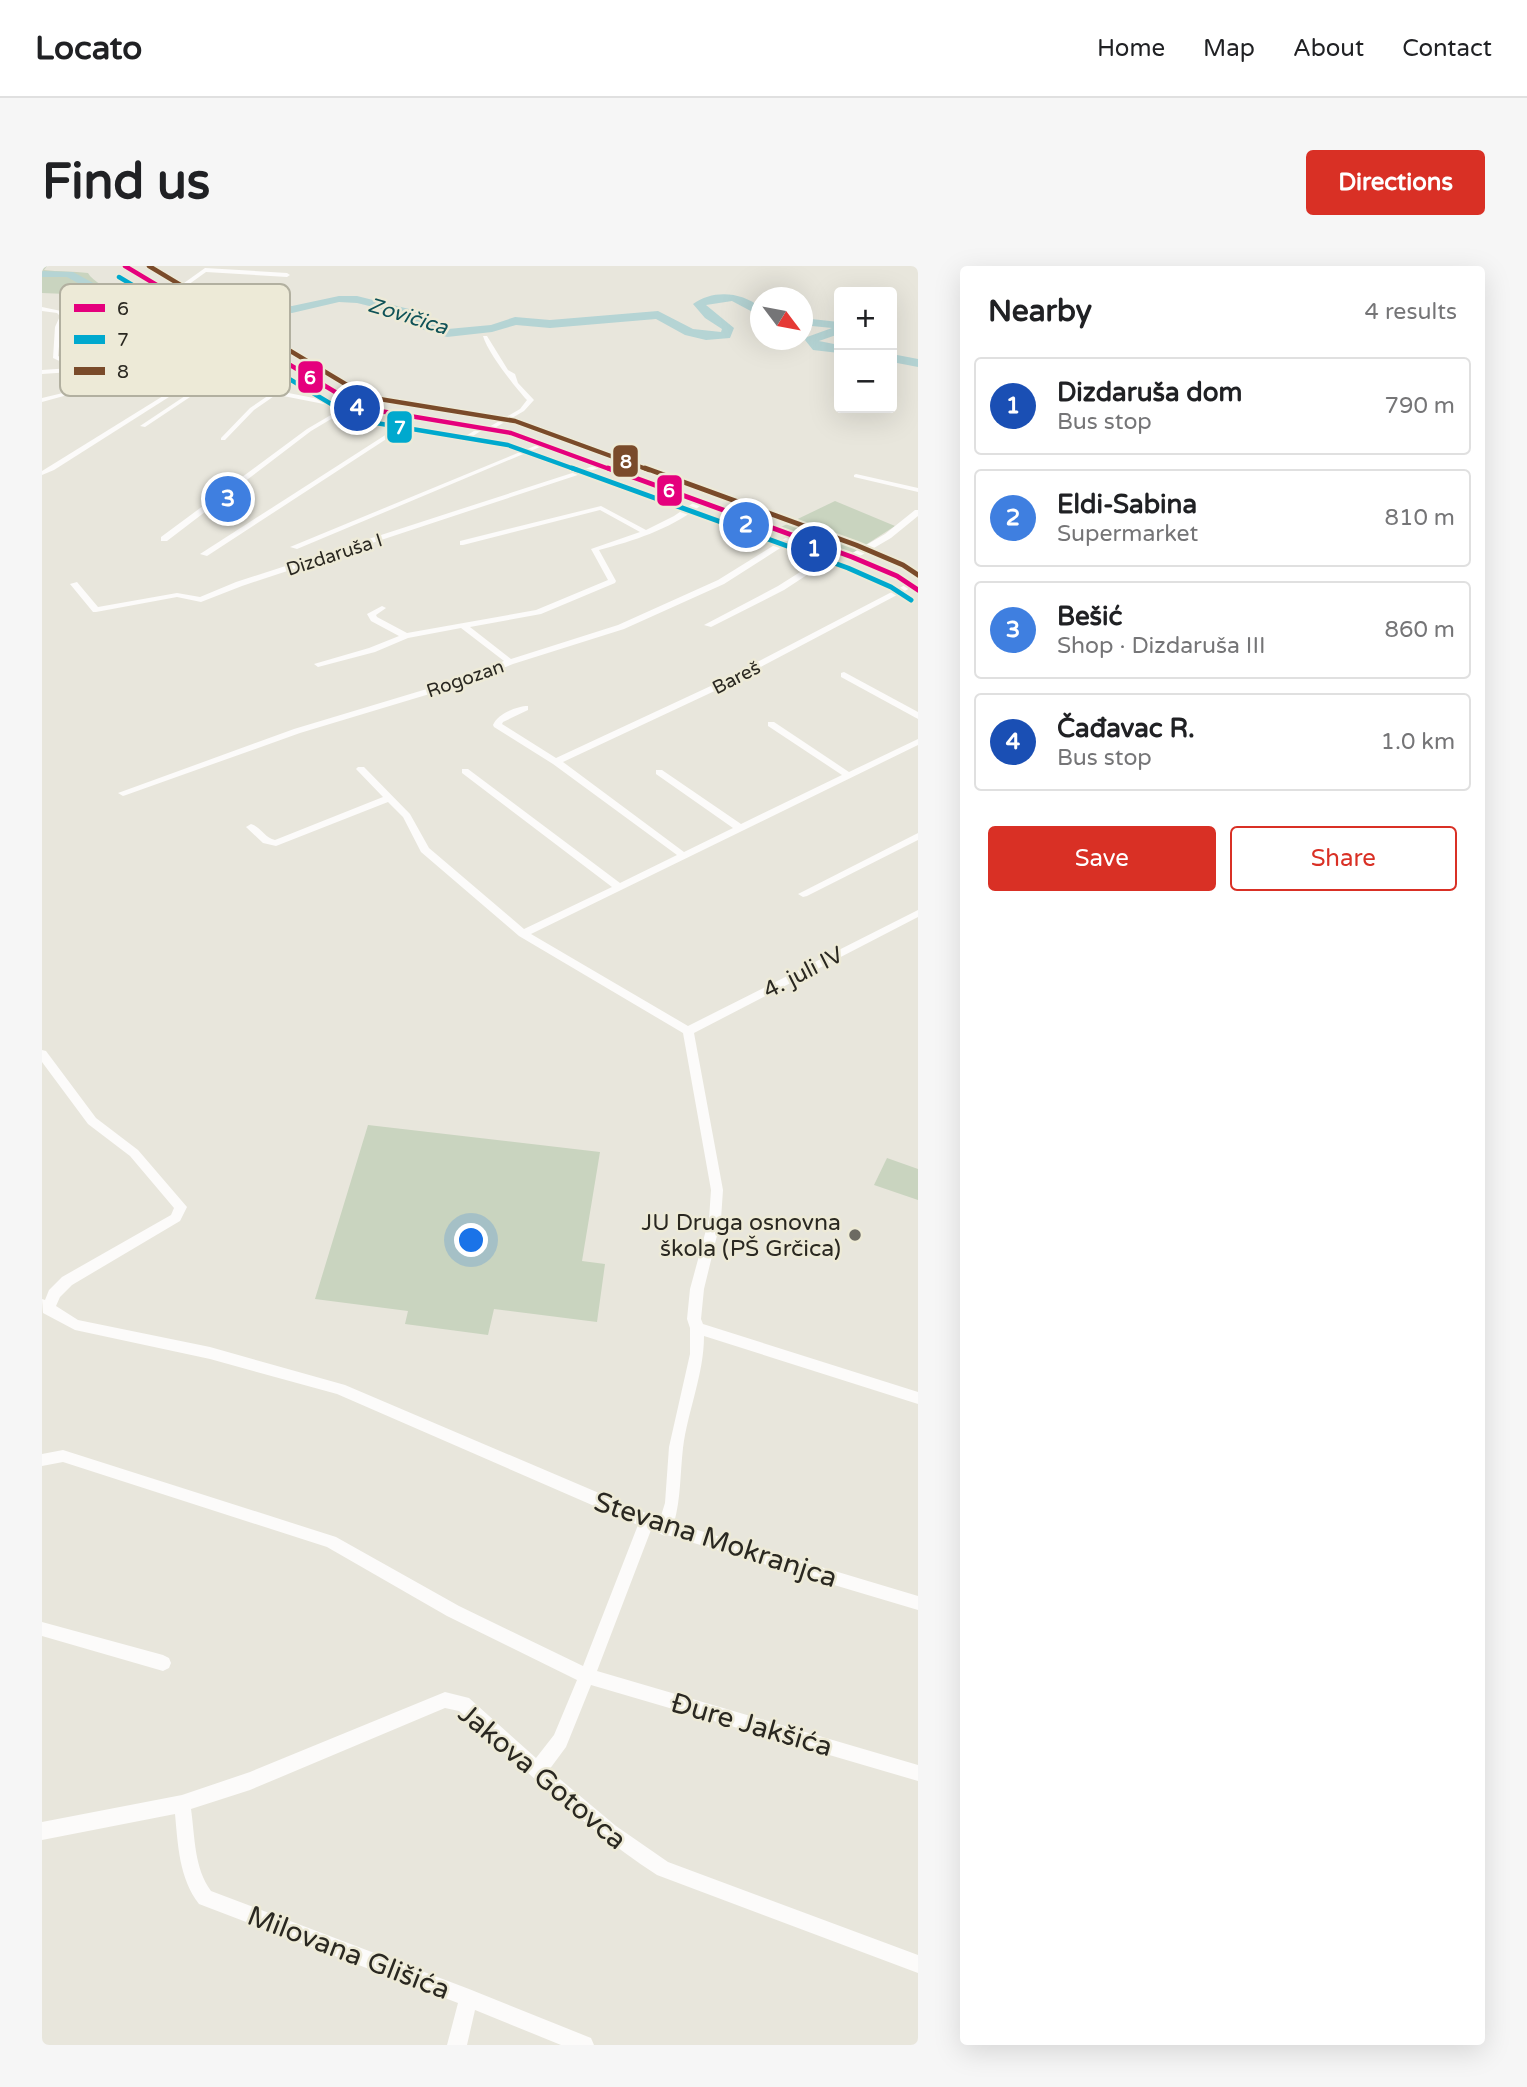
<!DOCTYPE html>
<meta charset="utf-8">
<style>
:root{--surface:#fff;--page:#f6f6f6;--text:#202124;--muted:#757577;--line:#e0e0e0;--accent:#d93025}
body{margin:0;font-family:"Varela Round",sans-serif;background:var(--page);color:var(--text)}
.controls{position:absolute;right:21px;top:21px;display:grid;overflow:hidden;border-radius:7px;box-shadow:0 7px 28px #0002}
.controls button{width:63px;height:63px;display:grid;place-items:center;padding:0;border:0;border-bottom:2px solid var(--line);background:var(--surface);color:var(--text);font:35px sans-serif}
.compass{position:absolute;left:708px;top:21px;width:63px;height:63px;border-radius:50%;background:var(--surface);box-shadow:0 7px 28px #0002;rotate:122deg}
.you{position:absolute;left:430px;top:975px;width:24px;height:24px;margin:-18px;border:5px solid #fff;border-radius:50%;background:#1a73e8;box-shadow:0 0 0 10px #1a73e833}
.badge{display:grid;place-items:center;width:46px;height:46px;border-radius:50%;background:var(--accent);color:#fff;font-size:23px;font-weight:700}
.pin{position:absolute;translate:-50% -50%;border:4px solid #fff;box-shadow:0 2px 7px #0006}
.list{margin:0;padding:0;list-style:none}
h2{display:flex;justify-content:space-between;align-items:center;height:91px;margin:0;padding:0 28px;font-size:30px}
h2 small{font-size:23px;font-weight:400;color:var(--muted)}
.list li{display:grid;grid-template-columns:46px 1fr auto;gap:21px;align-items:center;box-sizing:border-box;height:98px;margin:0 14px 14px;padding:0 14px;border:2px solid var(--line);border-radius:7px}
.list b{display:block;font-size:26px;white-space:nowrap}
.list p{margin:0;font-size:23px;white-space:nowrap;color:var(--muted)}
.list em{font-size:23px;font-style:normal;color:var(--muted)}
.actions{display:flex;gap:14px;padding:21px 28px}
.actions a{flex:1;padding:16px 0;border:2px solid var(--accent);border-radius:7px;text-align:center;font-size:24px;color:var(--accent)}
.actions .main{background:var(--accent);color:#fff}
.map{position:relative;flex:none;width:876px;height:1779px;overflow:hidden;border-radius:7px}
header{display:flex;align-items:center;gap:42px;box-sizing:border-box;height:98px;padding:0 35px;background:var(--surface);border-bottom:2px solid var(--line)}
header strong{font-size:33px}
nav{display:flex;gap:38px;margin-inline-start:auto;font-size:24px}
.intro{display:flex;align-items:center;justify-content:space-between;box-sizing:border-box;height:168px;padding:0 42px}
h1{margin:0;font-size:49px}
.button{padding:18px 32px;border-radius:7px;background:var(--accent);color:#fff;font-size:24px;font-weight:700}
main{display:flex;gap:42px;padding:0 42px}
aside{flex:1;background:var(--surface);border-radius:7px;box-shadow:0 7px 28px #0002}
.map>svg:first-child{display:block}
.green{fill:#c9d4bf}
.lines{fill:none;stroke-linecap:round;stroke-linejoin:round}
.river{fill:#b5d4d4;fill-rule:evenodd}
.minor{fill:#fcfbfa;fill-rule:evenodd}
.tertiary{fill:#fcfbfa;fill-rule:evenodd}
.bus-1-far1-casing{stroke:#edead7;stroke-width:7}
.bus-1-casing{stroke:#edead7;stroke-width:9}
.bus-2-far1-casing{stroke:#edead7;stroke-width:7}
.bus-2-casing{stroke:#edead7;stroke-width:9}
.bus-3-far1-casing{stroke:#edead7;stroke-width:7}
.bus-3-casing{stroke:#edead7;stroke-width:9}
.bus-1-far1{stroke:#e5007d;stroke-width:4.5}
.bus-1{stroke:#e5007d;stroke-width:5}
.bus-2-far1{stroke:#00a9ce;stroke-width:4.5}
.bus-2{stroke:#00a9ce;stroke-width:5}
.bus-3-far1{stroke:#7a4b2a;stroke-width:4.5}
.bus-3{stroke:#7a4b2a;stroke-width:5}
.poi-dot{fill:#6c6a62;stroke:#edead7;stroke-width:2.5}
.labels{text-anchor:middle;stroke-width:5;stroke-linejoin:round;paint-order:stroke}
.far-street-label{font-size:19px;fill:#2a2821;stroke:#edead7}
.far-water-label{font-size:21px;font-style:italic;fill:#0f5257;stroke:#edead7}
.street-label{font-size:23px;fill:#2a2821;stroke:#edead7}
.poi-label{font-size:23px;fill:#2a2821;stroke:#edead7;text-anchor:end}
.near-street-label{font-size:28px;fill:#2a2821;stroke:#edead7}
.key{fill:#edead7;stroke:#b2b0a0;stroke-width:2}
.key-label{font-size:19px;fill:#2a2821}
.line-badge{stroke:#edead7;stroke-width:2.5}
.badge-label{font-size:19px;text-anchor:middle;font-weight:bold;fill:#fff}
</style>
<header>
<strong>Locato</strong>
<nav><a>Home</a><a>Map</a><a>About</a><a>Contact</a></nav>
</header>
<div class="intro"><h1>Find us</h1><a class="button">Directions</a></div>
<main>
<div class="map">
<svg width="876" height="1779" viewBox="0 0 876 1779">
<rect width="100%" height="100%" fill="#e8e6dc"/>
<g class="green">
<path d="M 0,0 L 5,0 L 2,4 C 16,6 31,5 46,7 C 55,24 113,41 133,42 C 146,43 160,39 173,37 L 169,29 C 189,19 210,19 232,22 C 219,29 207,27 192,29 L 193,42 L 173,52 L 167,47 L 106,46 L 73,34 L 43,34 L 35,37 L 25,28 L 0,27 Z"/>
<polygon points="793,235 853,260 811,287 739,261"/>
<polygon points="326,859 558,886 540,995 563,998 555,1056 452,1043 446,1069 363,1058 366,1045 273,1033"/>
<polygon points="845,892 876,903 876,934 832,919"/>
</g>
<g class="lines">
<g class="river">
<path d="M 0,5 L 31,6 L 66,25 L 88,30 L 96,37 L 130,42 L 173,40 L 177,36 L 173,31 C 188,15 216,15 231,32 L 228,37 L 250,40 L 297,30 L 315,30 L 371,44 L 387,57 L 406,63 L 449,59 L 473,51 L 508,54 L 616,45 L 651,63 L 679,66 L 680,63 L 663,52 L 651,38 C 671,23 700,26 718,41 L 718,50 L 690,35 L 664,39 L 692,62 L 688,72 L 664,74 L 643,69 L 614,53 L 508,62 L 474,59 L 450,66 L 405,71 L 379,63 L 364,49 L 315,37 L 297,36 L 250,47 L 231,45 L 218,40 L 219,33 L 202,26 L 185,32 L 189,37 L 176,46 L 130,48 L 93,43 L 80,35 L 59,30 L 25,11 L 0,11 Z"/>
<polygon points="760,52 797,56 797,68 777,75 797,79 797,87 771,84 763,74 765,71 790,62 760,59"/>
<polygon points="850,88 876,93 876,101 850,96"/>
</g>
<g class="minor">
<polygon points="163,2 245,7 248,9 245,11 164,6 132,29 128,29 128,27"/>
<polygon points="0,41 19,45 24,50 19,61 16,90 29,96 58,98 61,102 29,128 0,136 0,132 25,126 55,102 28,100 11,92 13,61 18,50 15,47 0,45"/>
<path d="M 441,70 L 445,70 L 466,104 L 473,108 L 476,117 L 492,134 L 482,145 L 449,164 L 446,162 L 447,161 L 478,143 L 485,134 C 472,120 446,87 441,70 Z"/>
<polygon points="155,109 160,110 12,204 0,209 0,205"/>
<polygon points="170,112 175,113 103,161 98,160"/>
<polygon points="233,125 238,126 212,144 183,174 179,174 179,172 208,142"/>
<polygon points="306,139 311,140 269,165 125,275 119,275 119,271 265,163"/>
<polygon points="373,150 376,152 375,153 165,290 158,288"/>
<polygon points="440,160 445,161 423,175 419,175 419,173"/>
<polygon points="500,177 505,178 255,283 248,281"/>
<polygon points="561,197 564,199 563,200 200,320 159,336 135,331 54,346 51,346 28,318 35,316 56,341 135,327 158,331 194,316"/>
<polygon points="814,208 876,222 876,226 812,211 812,209"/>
<path d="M 657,233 L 664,235 C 634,261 595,274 557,284 L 574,315 L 573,317 L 499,348 L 428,361 L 469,393 L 576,359 L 676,314 L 750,268 L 757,270 L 682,318 L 582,363 L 471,398 L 424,417 L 258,467 L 84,529 L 81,530 L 76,527 L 252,463 L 418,413 L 462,395 L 419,362 L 366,372 L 333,386 L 276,401 L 272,398 L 327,382 L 357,370 L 329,355 L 325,348 L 340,340 L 344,342 L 334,349 L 335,351 L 365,367 L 494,344 L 566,314 L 549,283 L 598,266 L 558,244 L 421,279 L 418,279 L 418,275 L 559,240 L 604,264 L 632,250 Z"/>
<polygon points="873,244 876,244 876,250 849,272 813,293 807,293 807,289 843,268"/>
<polygon points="793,284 800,286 742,324 669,361 662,359 736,320"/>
<path d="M 867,317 L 874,319 L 679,422 L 521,496 L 642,586 L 691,562 L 614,508 L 614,504 L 620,504 L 699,558 L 800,509 L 726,460 L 726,456 L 732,456 L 807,506 L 876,473 L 876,479 L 489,668 L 646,760 L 876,644 L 876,651 L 652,767 L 681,924 L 679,953 L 662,1023 L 659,1053 L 661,1058 L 876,1126 L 876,1138 L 662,1070 C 662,1108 646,1144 641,1182 C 638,1208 639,1232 632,1257 L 876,1330 L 876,1344 L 625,1269 L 623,1270 L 609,1264 L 555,1405 L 876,1499 L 876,1515 L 549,1419 L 524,1481 L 507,1504 L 574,1560 L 626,1596 L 876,1689 L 876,1707 L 615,1609 C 542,1562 482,1502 417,1445 L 403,1442 L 208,1524 L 149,1543 C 153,1571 152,1602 169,1625 L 427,1723 L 549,1772 L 552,1779 L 519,1779 L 433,1744 L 425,1779 L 405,1779 L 416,1737 L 157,1638 C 137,1612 136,1579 133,1548 L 0,1574 L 0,1556 L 140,1529 L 208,1506 L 403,1426 L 427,1432 L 494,1492 L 512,1469 L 535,1414 L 405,1350 L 285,1281 L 21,1196 L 0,1200 L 0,1188 L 21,1184 L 294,1271 L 417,1340 L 541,1400 L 596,1259 L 295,1128 L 168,1093 L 33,1064 L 1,1047 L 0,1033 L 3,1034 L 7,1024 L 20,1011 L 129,949 L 132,942 L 88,890 L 46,858 L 0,796 L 0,784 L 4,785 L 54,852 L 96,884 L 145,941 L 138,955 L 30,1019 L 18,1031 L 14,1040 L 36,1054 L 168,1081 L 303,1119 L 618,1253 L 623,1237 L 627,1181 L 648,1088 L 648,1062 L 645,1053 L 648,1023 L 667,953 L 669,924 L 641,767 L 477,670 L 379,586 L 361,551 L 346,536 L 234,580 L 221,577 L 204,561 L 209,558 C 219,561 223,572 233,574 L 341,531 L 314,503 L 316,501 L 322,501 L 368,548 L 387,582 L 482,663 L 570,621 L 420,507 L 420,503 L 426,503 L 578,617 L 635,589 L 511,498 L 452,461 L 451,459 C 455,448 475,440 486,440 L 486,444 L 461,456 L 460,458 L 514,492 L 673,418 Z"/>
<polygon points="802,406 876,446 876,453 799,411 799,407"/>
<polygon points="876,567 876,574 765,630 761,631 756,628"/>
<polygon points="0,1356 121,1389 127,1392 129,1397 127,1402 121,1405 0,1370"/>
</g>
<g class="tertiary">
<polygon points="80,0 87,0 314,136 307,138"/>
<polygon points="58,100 114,101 343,146 442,159 472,165 813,289 858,308 876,320 876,327 852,312 807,293 467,169 442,163 343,150 114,105 58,104 0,108 0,104"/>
</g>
<defs>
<polyline id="bus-1-far1" points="83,0 320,142 469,167 570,204"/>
<polyline id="bus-1" points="566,202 810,291 855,310 876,324"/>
<polyline id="bus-2-far1" points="77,11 316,154 466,179 535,204"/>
<polyline id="bus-2" points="530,202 806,302 849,321 869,334"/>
<polyline id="bus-3-far1" points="107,0 325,131 473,155 607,204"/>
<polyline id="bus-3" points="603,202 814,279 861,299 876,309"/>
</defs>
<use href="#bus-1-far1" class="bus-1-far1-casing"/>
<use href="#bus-1" class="bus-1-casing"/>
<use href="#bus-2-far1" class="bus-2-far1-casing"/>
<use href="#bus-2" class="bus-2-casing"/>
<use href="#bus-3-far1" class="bus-3-far1-casing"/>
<use href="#bus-3" class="bus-3-casing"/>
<use href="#bus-1-far1" class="bus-1-far1"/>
<use href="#bus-1" class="bus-1"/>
<use href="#bus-2-far1" class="bus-2-far1"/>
<use href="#bus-2" class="bus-2"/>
<use href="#bus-3-far1" class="bus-3-far1"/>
<use href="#bus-3" class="bus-3"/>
</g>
<circle class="poi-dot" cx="813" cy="969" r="7"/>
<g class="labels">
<g class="far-street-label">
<text transform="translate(292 288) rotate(-18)" y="7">Dizdaruša I</text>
<text transform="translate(694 411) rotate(-27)" y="7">Bareš</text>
<text transform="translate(423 412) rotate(-19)" y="7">Rogozan</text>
</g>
<g class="far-water-label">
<text transform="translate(366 50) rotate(17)" y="7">Zovičica</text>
</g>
<g class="street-label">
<text transform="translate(761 706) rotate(-27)" y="8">4. juli IV</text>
</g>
<g class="poi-label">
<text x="799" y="964">JU Druga osnovna<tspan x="799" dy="26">škola (PŠ Grčica)</tspan></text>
</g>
<g class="near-street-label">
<text transform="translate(674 1273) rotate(18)" y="10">Stevana Mokranjca</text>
<text transform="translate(710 1458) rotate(16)" y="10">Đure Jakšića</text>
<text transform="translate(501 1510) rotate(40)" y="10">Jakova Gotovca</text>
<text transform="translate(307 1686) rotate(21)" y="10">Milovana Glišića</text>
</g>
</g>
<rect x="18" y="18" width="230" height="112" rx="10" class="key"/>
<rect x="32" y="38" width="31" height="8" fill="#e5007d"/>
<rect x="32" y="69" width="31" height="9" fill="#00a9ce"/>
<rect x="32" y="101" width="31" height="8" fill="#7a4b2a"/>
<g class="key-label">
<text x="75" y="49">6</text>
<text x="75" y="80">7</text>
<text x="75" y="112">8</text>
</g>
<g class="line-badge">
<rect x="255" y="94" width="27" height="34" rx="7" fill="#e5007d"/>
<rect x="344" y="144" width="27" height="34" rx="7" fill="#00a9ce"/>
<rect x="570" y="178" width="27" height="34" rx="7" fill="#7a4b2a"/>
<rect x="614" y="208" width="27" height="33" rx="7" fill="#e5007d"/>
</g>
<g class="badge-label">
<text x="268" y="118">6</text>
<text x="358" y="168">7</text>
<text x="584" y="202">8</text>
<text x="627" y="231">6</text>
</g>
</svg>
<div class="controls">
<button>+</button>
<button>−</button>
</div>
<svg class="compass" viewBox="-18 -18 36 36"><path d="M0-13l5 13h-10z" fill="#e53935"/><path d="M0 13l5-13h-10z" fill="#757577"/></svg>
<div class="you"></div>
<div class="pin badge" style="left:772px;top:283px;background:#1a4fb4">1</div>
<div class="pin badge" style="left:704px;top:259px;background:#3f7fe0">2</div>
<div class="pin badge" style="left:186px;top:233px;background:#3f7fe0">3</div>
<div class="pin badge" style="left:315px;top:142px;background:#1a4fb4">4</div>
</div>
<aside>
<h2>Nearby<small>4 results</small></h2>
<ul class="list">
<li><span class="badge" style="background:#1a4fb4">1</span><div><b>Dizdaruša dom</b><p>Bus stop</p></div><em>790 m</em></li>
<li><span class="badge" style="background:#3f7fe0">2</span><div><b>Eldi-Sabina</b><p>Supermarket</p></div><em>810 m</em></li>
<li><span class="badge" style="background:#3f7fe0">3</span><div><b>Bešić</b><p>Shop · Dizdaruša III</p></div><em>860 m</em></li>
<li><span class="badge" style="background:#1a4fb4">4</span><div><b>Čađavac R.</b><p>Bus stop</p></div><em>1.0 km</em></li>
</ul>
<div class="actions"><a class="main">Save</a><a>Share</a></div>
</aside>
</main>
